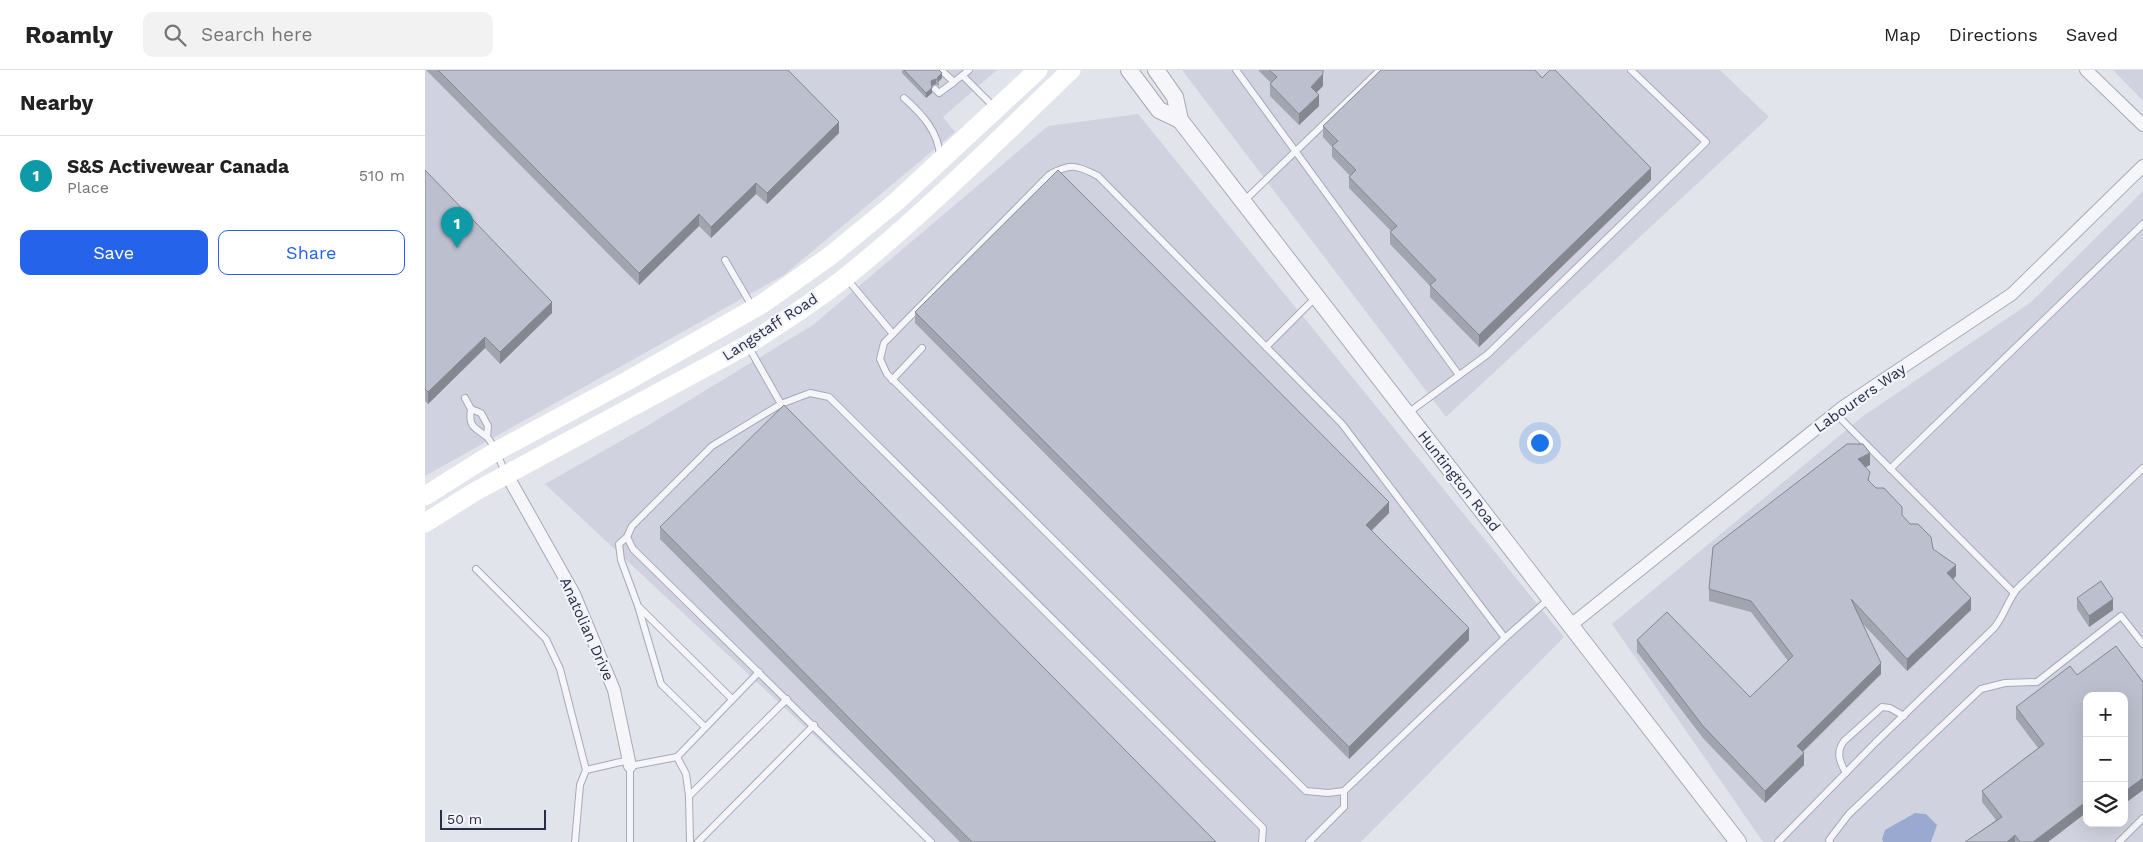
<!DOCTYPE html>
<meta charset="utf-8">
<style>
:root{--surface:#fff;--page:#f2f2f2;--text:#222;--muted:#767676;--line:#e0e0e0;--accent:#2563eb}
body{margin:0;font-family:"Work Sans",sans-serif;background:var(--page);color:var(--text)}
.controls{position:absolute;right:15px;bottom:15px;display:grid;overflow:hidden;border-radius:10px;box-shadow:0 5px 20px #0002}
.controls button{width:45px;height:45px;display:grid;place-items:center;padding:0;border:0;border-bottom:1px solid var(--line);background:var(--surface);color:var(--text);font:25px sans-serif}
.scale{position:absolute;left:15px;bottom:12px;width:106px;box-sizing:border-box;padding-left:5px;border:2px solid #282d47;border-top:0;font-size:14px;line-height:18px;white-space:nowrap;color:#282d47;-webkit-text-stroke:4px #f3f4f9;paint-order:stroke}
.you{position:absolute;left:1114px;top:372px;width:18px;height:18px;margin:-12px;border:4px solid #fff;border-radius:50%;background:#1a73e8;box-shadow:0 0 0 8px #1a73e833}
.badge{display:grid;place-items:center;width:32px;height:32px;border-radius:50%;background:var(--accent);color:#fff;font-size:16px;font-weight:700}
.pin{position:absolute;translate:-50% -41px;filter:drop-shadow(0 1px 2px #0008)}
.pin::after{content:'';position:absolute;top:26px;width:18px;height:15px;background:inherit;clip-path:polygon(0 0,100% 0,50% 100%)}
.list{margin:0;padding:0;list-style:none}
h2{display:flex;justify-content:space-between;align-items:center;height:65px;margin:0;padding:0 20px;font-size:21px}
h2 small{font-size:16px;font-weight:400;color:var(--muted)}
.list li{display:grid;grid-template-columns:32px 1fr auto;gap:15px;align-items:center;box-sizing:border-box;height:80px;padding:0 20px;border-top:1px solid var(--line)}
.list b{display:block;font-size:19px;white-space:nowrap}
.list p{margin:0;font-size:16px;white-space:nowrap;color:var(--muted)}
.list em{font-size:16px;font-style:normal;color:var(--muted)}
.actions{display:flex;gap:10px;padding:15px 20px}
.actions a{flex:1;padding:11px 0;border:1px solid var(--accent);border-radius:10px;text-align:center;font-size:18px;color:var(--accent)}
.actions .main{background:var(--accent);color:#fff}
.icon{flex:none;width:28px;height:28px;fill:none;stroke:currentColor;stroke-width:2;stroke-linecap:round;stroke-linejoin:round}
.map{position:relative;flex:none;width:1718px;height:772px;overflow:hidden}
header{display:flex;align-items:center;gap:30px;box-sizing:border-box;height:70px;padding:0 25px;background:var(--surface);border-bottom:1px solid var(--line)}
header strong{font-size:24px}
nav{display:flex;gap:28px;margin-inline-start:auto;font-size:18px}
.search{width:350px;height:45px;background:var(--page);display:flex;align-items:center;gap:12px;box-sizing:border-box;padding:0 18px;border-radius:10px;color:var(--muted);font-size:19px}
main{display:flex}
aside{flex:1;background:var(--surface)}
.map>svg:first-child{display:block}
.built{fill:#d0d3df;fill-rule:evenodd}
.water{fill:#9aa9d0}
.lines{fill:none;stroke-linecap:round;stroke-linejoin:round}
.service-casing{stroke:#a6a9b7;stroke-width:8}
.minor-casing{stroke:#a6a9b7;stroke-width:14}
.tertiary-casing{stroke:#a6a9b7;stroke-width:18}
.service{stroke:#f6f6fa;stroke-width:6}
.minor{stroke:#f6f6fa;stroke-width:12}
.tertiary{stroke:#f6f6fa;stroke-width:16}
.secondary{stroke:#fff;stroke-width:19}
.wall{fill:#a2a4b0}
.shaded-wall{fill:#848690}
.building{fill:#bcbfcd;stroke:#848690}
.labels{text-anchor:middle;stroke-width:4.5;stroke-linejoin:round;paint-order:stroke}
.street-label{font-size:15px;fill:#282d47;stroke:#f3f4f9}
</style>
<header>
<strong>Roamly</strong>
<div class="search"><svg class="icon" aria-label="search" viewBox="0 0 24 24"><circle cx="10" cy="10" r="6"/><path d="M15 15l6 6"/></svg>Search here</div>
<nav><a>Map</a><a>Directions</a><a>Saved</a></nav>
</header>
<main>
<aside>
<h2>Nearby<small></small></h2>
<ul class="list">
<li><span class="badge" style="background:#0f9aa8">1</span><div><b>S&amp;S Activewear Canada</b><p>Place</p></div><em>510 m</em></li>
</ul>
<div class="actions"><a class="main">Save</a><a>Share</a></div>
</aside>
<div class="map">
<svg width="1718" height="772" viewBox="0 0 1718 772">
<rect width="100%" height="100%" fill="#e2e4ec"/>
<g class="built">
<polygon points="0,0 572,0 518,47 530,62 359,205 0,406"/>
<polygon points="757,0 1295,0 1344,47 1021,347"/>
<polygon points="1688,0 1718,0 1718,31"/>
<polygon points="713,44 1139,567 936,772 503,772 120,414 222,356 388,255 623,56"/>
<path d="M 1718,121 L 1718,772 L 1338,772 L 1187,554 L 1437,347 L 1606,232 ZM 1662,626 L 1699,626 L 1699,753 L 1662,753 Z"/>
</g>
<polygon class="water" points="1490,743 1501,744 1512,755 1506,772 1458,772 1457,769 1460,760"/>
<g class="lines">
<defs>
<g id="service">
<polyline points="516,0 529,12 544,0"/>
<polyline points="811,0 1034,305"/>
<polyline points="538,6 570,38"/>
<polyline points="510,19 514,23 529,12"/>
<path d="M 479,28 C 497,44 514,62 515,87"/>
<polyline points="819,131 955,0"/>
<polyline points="300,190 328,238"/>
<polyline points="422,209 468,264"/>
<polyline points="323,276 356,334 287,376 207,456 202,467 208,479 506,772"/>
<polyline points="841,277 891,227"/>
<polyline points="467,310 497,278"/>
<polyline points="40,328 46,339"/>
<polyline points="356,334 385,323 404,327 838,758 837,772"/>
<polyline points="983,343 1063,284 1281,72 1206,0"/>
<polyline points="1410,343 1589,523"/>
<path d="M 62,367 L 63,356 L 56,343 L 46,339 C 43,358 50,357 62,367 C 70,375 75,392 80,402"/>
<polyline points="1465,399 1718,154"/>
<polyline points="202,467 194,474 196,490 213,536 236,614 280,657"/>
<polyline points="51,499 121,569 135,599 161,700"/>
<polyline points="214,537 307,629"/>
<polyline points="252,687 261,704 264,726 265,772"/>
<path d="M 1421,703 C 1414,691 1411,682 1419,671 L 1457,637 L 1465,638 L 1479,646"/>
<path d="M 919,721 L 903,723 L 881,721 L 462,304 L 455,289 L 459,273 L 624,105 C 645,93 652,95 673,106 L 917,354 L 1080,568"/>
<polyline points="264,726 362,629"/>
<polyline points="150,772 155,715 161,700 204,690"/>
<polyline points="205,772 205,696 252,687 334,602"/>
<polyline points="273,772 389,655"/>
<polyline points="884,772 919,737 919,721 1080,568 1124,529"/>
<path d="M 1353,772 L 1450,673 L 1569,558 C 1579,546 1582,532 1592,519 L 1718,398"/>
<polyline points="1405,772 1404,770 1424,744 1556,619 1580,613 1612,612 1696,546 1718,574"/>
<polyline points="1694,772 1718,748"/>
</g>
<g id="minor">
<polyline points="1661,0 1718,55"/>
<polyline points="82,405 149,524 189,620 205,696"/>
<polyline points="1146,555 1418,337 1587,224 1718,96"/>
</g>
<g id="tertiary">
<polyline points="704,0 734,40 755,50"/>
<polyline points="731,0 750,27 755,50 1313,772"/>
</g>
</defs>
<use href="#service" class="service-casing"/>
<use href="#minor" class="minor-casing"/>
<use href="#tertiary" class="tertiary-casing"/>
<use href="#service" class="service"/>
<use href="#minor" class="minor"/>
<use href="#tertiary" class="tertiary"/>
<g class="secondary">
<polyline points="0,426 70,382 202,311 337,234 405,186 472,131 613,0"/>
<path d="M 0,453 L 51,421 L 322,275 C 356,253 391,231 422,206 C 501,142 573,70 646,0"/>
</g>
</g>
<g class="wall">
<polygon points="1,0 363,0 414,63 342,134 331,124 286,168 274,156 214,215"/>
<polygon points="477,0 514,0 517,8 514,11 514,16 511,14 507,16 507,23 501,28 477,3"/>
<polygon points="833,0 898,0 898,16 892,22 894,36 874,55 845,26 845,14 846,13"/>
<polygon points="1117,8 1226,110 1054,277 1005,227 1005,216 965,174 965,162 966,161 924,118 924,107 925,106 907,87 907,77 898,67 898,56"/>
<polygon points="0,100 127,243 75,294 60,278 3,334 0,331"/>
<polygon points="490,242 964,443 946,461 1044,570 924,689 490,253"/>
<polygon points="1422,374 1445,395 1440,397 1445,412 1508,479 1531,506 1528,509 1546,540 1482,601 1437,553 1456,604 1378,682 1379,695 1340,733 1278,668 1212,582 1212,570 1325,627 1363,591 1326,542 1284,531 1284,519"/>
<polygon points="235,457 791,772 535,772 235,469"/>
<polygon points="1652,528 1688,540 1664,557 1652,539"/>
<polygon points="1652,605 1718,612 1718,720 1699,734 1699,626 1662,626 1662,742 1623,772 1540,772 1571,750 1557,732 1557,721 1613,678 1591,649 1591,637"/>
</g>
<g class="shaded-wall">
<polygon points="517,3 517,8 514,11 512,8"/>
<polygon points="898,4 898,16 886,28 886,17"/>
<polygon points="511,9 511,14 506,16 506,11"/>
<polygon points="507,18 507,23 501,28 501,23"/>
<polygon points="894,25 894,36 874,55 874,44"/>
<polygon points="414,52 414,63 342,134 342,123"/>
<polygon points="1226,98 1226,110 1054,277 1054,265"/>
<polygon points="331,113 331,124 286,168 286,157"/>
<polygon points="274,144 274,156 214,215 214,203"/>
<polygon points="127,232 127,243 75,294 75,282"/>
<polygon points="60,267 60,278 3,334 3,322"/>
<polygon points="1445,383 1445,395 1433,401 1433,389"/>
<polygon points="964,432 964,443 941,466 941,455"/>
<polygon points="1531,495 1531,506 1522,515 1522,503"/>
<polygon points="1546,528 1546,540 1482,601 1482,589"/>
<polygon points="1688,529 1688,540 1664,557 1664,546"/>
<polygon points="1044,558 1044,570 924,689 924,677"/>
<polygon points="1456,593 1456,604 1372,687 1372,676"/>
<polygon points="1379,683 1379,695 1340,733 1340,721"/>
<polygon points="1718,708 1718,720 1699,734 1699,722"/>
<polygon points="1662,731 1662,742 1623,772 1608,772"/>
<polygon points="1590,765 1590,772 1582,772"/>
</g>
<g class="building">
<polygon points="13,0 363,0 414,52 342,123 331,113 286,157 274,144 214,203"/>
<polygon points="479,0 514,0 517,3 512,8 514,11 511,9 506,11 507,18 501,23"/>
<polygon points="844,0 898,0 898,4 886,17 894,25 874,44 845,14 852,7"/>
<polygon points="956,0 1110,0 1117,8 1125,0 1130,0 1226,98 1054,265 1005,215 1011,210 965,162 972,156 924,107 931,100 907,76 913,71 898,56"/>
<polygon points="0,100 127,232 75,282 60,267 3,322 0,319"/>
<polygon points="633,100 964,432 941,455 1044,558 924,677 490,242"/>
<polygon points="359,335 791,772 547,772 235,457"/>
<polygon points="1422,374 1438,374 1445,383 1433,389 1445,402 1443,410 1451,418 1459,418 1477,437 1477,445 1485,454 1493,454 1506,467 1508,479 1531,495 1522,503 1546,528 1482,589 1426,529 1456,593 1372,676 1379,683 1340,721 1278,656 1212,570 1242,542 1325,627 1368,586 1326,531 1284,519 1288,477"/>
<polygon points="1676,511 1688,529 1664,546 1652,528"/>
<polygon points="1691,576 1718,612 1718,708 1699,722 1699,626 1662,626 1662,731 1608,772 1595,772 1590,765 1582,772 1540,772 1577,747 1557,721 1619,674 1591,637 1645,596 1652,605"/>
</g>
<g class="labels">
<g class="street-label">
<text transform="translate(345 257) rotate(-33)" y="5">Langstaff Road</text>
<text transform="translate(1435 328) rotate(-35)" y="5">Labourers Way</text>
<text transform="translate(1034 411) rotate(52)" y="5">Huntington Road</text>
<text transform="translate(162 559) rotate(66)" y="5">Anatolian Drive</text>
</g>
</g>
</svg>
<div class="controls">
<button>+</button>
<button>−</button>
<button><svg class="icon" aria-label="layers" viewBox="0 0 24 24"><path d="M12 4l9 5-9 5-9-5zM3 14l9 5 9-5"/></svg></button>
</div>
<div class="scale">50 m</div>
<div class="you"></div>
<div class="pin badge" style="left:32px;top:178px;background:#0f9aa8">1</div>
</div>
</main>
